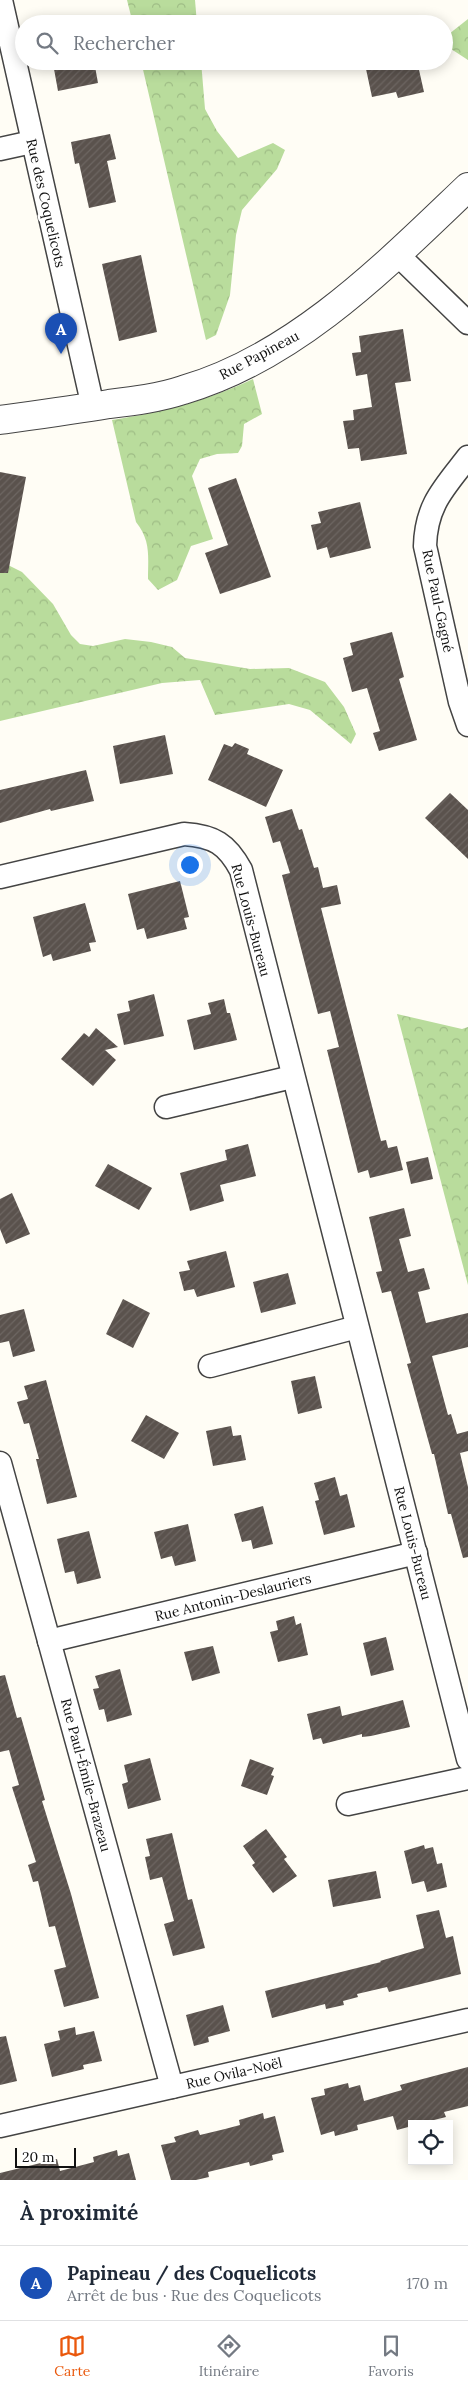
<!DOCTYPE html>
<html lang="fr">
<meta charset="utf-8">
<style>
:root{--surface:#fff;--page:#f6f6f7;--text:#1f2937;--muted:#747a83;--line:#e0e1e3;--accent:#ea580c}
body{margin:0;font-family:Lora,serif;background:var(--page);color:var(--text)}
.controls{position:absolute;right:15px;bottom:15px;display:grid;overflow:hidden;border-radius:0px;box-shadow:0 2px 12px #0003}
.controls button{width:45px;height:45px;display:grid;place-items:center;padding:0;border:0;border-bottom:1px solid var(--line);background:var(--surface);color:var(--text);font:25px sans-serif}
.scale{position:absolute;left:15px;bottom:12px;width:61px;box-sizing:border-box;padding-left:5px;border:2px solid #111;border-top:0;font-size:14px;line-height:18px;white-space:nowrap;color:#111;-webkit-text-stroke:4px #fff;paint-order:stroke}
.you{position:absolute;left:189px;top:864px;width:18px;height:18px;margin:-12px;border:4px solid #fff;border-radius:50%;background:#1a73e8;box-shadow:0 0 0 8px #1a73e833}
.badge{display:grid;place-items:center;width:32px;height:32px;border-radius:50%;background:var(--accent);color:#fff;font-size:16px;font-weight:700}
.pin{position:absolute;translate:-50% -41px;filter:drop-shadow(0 1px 2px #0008)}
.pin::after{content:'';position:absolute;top:26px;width:18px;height:15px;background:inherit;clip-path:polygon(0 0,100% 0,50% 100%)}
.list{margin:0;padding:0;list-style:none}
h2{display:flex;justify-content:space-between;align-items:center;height:65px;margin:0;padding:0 20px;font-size:21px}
h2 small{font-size:16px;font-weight:400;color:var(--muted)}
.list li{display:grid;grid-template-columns:32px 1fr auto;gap:15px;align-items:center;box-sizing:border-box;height:75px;padding:0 20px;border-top:1px solid var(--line)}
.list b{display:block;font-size:19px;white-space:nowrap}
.list p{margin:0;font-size:16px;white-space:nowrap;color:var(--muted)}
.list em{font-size:16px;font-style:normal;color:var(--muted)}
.icon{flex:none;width:28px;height:28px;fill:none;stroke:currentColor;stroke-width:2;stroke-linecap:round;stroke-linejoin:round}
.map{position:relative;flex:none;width:468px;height:2180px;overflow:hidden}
.search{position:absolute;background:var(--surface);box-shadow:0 2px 12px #0003;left:15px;right:15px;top:15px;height:55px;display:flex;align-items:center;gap:12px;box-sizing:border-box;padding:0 18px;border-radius:28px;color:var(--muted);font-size:19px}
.sheet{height:140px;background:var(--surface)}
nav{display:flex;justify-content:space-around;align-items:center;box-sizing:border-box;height:70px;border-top:1px solid var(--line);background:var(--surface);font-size:14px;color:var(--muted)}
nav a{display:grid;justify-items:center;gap:2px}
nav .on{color:var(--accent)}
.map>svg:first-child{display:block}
.forest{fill:url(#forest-crowns)}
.building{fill:url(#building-hatch)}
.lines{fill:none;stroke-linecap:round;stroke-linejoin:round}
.minor-casing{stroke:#444;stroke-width:25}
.tertiary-casing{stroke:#444;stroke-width:30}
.minor{stroke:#fff;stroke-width:22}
.tertiary{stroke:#fff;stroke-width:28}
.labels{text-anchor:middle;stroke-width:5;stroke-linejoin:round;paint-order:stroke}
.street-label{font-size:14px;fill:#111;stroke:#fff}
</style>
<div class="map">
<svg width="468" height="2180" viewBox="0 0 468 2180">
<defs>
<pattern id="forest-crowns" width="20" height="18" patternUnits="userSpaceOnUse" patternTransform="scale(1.25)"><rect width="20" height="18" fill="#b9dc9c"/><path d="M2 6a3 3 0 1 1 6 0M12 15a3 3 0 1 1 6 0" fill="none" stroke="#9ebc85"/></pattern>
<pattern id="building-hatch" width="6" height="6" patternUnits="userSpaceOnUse" patternTransform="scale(1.25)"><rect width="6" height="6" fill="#5a524d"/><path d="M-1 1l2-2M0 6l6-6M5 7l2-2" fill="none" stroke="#6d6662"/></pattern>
</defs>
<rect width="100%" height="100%" fill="#fffdf5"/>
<g class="forest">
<polygon points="127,0 195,0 197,24 133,24"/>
<polygon points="468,19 468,60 448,47 449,34"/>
<polygon points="141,61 201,61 205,109 217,131 238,158 273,143 285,150 277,169 242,210 236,235 230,295 216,335 206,340"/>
<path d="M 253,379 L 262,414 L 244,424 L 242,446 L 238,453 L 217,454 L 200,459 L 192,476 L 213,539 L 191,546 L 177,580 L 158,590 L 148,579 C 148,556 151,541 136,522 L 112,420 C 163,412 206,401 253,379 Z"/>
<polygon points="0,561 22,572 53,604 71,635 80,644 93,646 125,639 151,642 172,647 185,658 250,669 289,668 325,682 344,707 356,734 351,744 310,710 289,704 215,715 200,680 162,683 0,721"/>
<polygon points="397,1014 462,1029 468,1027 468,1285"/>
</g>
<g class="building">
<polygon points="58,61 94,61 98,83 58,91 54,69 59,67"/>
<polygon points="403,61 417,61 424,92 398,98 396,92 372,97 366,69"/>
<polygon points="110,134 116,159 107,161 116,202 89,208 79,163 75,164 71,142"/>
<polygon points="141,255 157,332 119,341 102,264"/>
<polygon points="403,329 411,381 395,383 407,454 361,461 359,448 348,449 343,421 354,420 353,410 372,407 367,374 356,376 352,353 361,352 359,336"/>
<polygon points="0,472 26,477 8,573 0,573"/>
<polygon points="236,478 271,577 220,594 205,553 228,545 208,488"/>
<polygon points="360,502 371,548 330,558 327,547 317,550 311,525 321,523 318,512"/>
<polygon points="392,632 404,677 399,679 417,740 379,751 373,733 380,731 367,688 352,692 343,658 353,655 350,643"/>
<polygon points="165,735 173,774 120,784 113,746"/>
<polygon points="235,743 249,749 247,754 283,770 266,807 208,780 224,744 232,747"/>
<polygon points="86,770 94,801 51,811 50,809 0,823 0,790"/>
<polygon points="450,793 468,810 468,859 425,818"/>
<polygon points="292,809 299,830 302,829 314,868 318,867 323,888 337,885 341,904 321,908 381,1141 386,1140 388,1148 397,1146 403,1170 370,1178 368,1170 358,1173 327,1050 339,1047 330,1011 318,1014 282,875 290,873 280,841 273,843 265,817"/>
<polygon points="180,881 189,917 184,918 187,929 147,939 144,928 137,930 128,894"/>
<polygon points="85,903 96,942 89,943 91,951 53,961 51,954 43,957 33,917"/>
<polygon points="154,994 164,1036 124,1045 117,1014 130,1011 128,1001"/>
<polygon points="224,999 227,1013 230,1013 237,1040 194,1050 187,1020 211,1014 208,1003"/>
<polygon points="96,1028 118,1047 105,1050 116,1060 93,1086 61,1059 84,1033 89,1037"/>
<polygon points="248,1144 256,1176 220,1185 224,1201 190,1211 180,1173 227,1160 225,1150"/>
<polygon points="428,1157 433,1179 411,1184 406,1162"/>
<polygon points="108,1164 152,1188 139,1210 95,1186"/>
<polygon points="12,1193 30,1234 6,1244 0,1229 0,1199"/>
<polygon points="404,1208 411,1236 399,1239 408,1272 424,1268 430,1289 418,1292 426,1323 468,1313 468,1347 432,1356 448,1415 451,1414 457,1434 468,1431 468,1451 460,1453 468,1487 468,1557 463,1558 451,1514 448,1514 434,1454 432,1454 407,1364 411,1363 391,1291 382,1293 376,1272 382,1271 369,1217"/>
<polygon points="226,1251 235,1287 197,1297 194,1289 184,1291 179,1272 190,1270 187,1261"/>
<polygon points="288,1273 296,1304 261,1313 253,1282"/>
<polygon points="123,1299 150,1313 133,1348 106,1334"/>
<polygon points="24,1309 35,1351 13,1357 9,1341 0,1343 0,1315"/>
<polygon points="315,1376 322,1408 298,1414 291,1381"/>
<polygon points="46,1380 77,1497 47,1504 36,1459 39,1459 29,1423 24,1424 17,1402 28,1399 24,1386"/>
<polygon points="146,1415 179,1433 164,1459 131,1441"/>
<polygon points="231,1426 233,1436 241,1435 246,1460 213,1466 206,1431"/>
<polygon points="335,1477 340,1496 347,1494 355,1527 324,1535 315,1501 319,1500 314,1483"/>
<polygon points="263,1506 273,1544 253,1549 251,1540 242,1542 234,1514"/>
<polygon points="188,1524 196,1561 175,1566 172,1556 161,1559 154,1532"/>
<polygon points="89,1531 101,1578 77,1584 74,1571 65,1573 57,1539"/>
<polygon points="294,1616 296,1625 301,1623 308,1655 278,1662 270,1632 278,1630 276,1621"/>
<polygon points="386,1637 394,1670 371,1676 363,1643"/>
<polygon points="213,1646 220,1673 192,1681 184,1652"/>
<polygon points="120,1669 132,1715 107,1722 104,1709 99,1710 93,1689 99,1688 95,1676"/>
<polygon points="5,1675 17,1718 21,1717 45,1800 42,1801 71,1894 99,1998 64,2007 54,1970 66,1967 55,1926 49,1927 38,1881 33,1882 28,1865 36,1862 12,1787 19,1785 9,1750 0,1752 0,1676"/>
<polygon points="403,1700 410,1727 371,1736 362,1737 362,1734 323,1744 321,1738 313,1740 307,1714 340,1706 342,1716"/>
<polygon points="150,1758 161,1800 128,1809 122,1784 128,1782 124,1765"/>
<polygon points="250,1759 274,1768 271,1775 274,1776 267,1795 241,1786"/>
<polygon points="266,1829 287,1857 284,1859 297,1876 273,1893 252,1865 255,1863 243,1846"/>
<polygon points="172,1833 188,1900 192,1899 205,1948 173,1956 164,1924 174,1921 162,1877 150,1880 145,1857 150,1856 146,1839"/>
<polygon points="424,1845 425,1849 433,1847 437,1864 442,1863 447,1887 427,1892 424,1881 412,1884 404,1851"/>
<polygon points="376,1871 381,1898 333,1907 328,1880"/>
<polygon points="439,1910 446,1938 453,1936 461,1974 389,1992 387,1987 357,1994 358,1997 343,2001 344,2005 326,2009 325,2004 272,2018 265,1991 381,1962 380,1961 424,1948 416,1915"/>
<polygon points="223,2005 230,2031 208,2037 209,2042 194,2046 186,2015"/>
<polygon points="75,2027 76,2035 94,2031 102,2061 83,2065 84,2069 52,2077 44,2044 60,2040 58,2031"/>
<polygon points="6,2036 17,2081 0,2085 0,2037"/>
<polygon points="468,2067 468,2106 444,2112 446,2117 434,2120 435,2124 412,2124 412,2126 397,2130 393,2116 357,2125 358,2130 335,2136 334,2131 321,2135 311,2098 325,2095 324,2089 348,2083 349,2088 360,2085 364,2101 402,2090 400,2085"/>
<polygon points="263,2113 264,2119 275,2116 284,2152 272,2155 273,2160 250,2166 249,2162 208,2172 209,2177 196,2180 171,2180 161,2145 176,2142 174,2137 198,2130 200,2135 225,2129 240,2125 239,2120"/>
<polygon points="117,2150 118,2156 129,2153 136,2180 0,2180 0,2173 57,2159 60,2171 94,2162 93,2157"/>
</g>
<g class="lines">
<defs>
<g id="minor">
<polyline points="1,0 93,407"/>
<polyline points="0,149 32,142"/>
<polyline points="397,254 468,323"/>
<path d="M 468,457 C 444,488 426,505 425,546 L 460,702 L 468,725"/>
<path d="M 0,877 L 184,834 C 214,836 227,844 241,870 L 468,1759"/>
<polyline points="166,1107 292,1077"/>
<polyline points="210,1366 357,1327"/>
<polyline points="0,1463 172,2087"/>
<polyline points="49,1641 416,1553"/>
<polyline points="348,1804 468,1778"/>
<polyline points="0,2126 468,2020"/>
</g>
<path id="tertiary" d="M 0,420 C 36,415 73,410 109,404 C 134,401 159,398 183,390 C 296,357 385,266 468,187"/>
</defs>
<use href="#minor" class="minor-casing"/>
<use href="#tertiary" class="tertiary-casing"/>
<use href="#minor" class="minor"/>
<use href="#tertiary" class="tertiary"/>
</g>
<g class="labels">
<g class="street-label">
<text transform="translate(46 203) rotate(77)" y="5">Rue des Coquelicots</text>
<text transform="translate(259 355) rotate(-28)" y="5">Rue Papineau</text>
<text transform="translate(438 601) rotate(78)" y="5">Rue Paul-Gagné</text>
<text transform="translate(251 920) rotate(75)" y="5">Rue Louis-Bureau</text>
<text transform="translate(413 1543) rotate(76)" y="5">Rue Louis-Bureau</text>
<text transform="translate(233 1597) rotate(-14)" y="5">Rue Antonin-Deslauriers</text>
<text transform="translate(86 1775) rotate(75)" y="5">Rue Paul-Émile-Brazeau</text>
<text transform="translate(234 2073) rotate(-13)" y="5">Rue Ovila-Noël</text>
</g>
</g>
</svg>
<div class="controls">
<button><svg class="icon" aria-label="locate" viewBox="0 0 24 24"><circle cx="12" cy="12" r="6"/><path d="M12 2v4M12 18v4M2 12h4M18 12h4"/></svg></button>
</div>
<div class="scale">20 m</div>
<div class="you"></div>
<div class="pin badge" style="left:61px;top:354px;background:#1a4fb4">A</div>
<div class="search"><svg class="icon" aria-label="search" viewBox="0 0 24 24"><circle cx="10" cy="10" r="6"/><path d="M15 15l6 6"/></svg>Rechercher</div>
</div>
<section class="sheet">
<h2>À proximité<small></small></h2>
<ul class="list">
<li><span class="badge" style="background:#1a4fb4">A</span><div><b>Papineau / des Coquelicots</b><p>Arrêt de bus · Rue des Coquelicots</p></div><em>170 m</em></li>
</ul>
</section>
<nav>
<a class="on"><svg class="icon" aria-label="map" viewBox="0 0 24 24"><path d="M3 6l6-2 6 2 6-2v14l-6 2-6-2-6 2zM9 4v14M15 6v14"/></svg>Carte</a>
<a><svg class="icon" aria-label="directions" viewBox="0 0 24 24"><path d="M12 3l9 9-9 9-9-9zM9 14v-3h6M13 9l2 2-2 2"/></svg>Itinéraire</a>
<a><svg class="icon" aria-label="saved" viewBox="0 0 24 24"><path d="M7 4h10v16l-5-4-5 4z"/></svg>Favoris</a>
</nav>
